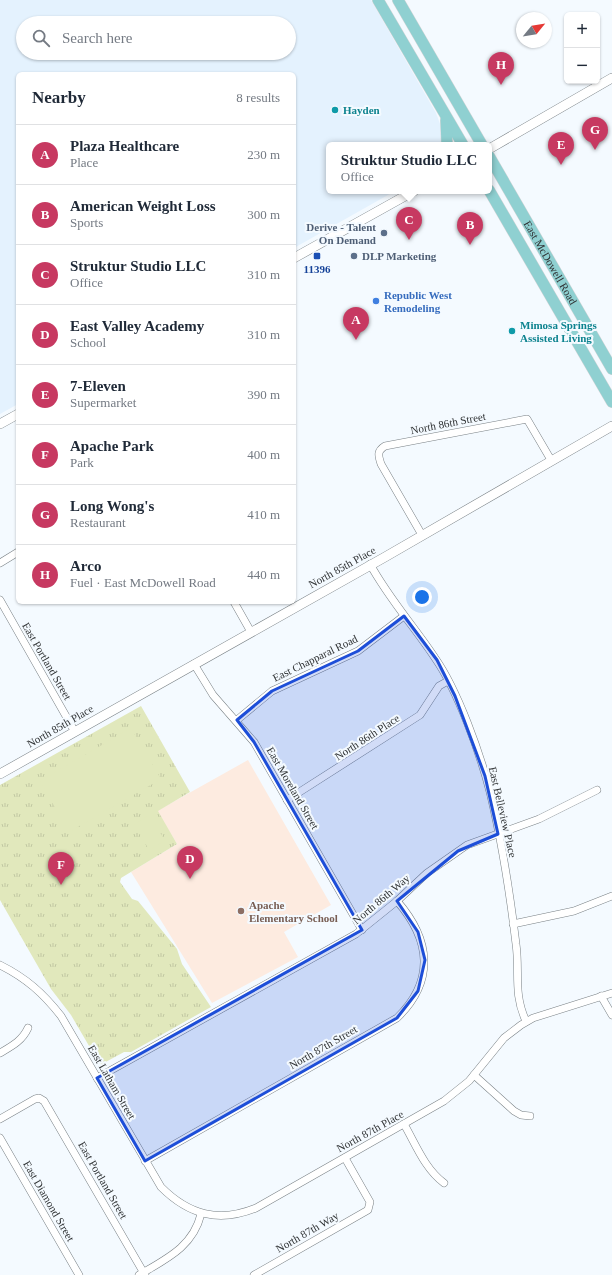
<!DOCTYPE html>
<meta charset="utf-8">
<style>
:root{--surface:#fff;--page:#f6f6f7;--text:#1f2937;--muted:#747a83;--line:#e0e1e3;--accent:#c73961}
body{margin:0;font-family:"Times New Roman",serif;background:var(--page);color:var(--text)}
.controls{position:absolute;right:12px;top:12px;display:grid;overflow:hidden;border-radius:6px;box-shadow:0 1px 3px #0004}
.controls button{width:36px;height:36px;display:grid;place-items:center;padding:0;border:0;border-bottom:1px solid var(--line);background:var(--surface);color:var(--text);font:20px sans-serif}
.compass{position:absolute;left:516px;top:12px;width:36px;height:36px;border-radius:50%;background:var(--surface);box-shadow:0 1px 3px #0004;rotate:60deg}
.you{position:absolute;left:422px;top:597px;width:14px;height:14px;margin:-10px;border:3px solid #fff;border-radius:50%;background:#1a73e8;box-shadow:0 0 0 6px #1a73e833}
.badge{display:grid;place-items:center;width:26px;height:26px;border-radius:50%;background:var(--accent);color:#fff;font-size:13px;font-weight:700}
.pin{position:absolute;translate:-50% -33px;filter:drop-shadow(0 1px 2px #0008)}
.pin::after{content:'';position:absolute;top:21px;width:14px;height:12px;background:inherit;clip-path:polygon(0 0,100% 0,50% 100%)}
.popup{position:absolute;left:326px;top:142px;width:166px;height:52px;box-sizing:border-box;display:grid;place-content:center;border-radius:6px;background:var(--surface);filter:drop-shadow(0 1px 3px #0005);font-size:13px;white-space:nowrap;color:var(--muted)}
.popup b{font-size:15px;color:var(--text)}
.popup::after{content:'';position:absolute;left:50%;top:100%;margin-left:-8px;border:8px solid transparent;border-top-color:var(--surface)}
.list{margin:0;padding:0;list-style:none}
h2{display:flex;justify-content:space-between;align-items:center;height:52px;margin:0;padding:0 16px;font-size:17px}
h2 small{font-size:13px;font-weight:400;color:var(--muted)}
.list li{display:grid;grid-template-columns:26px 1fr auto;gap:12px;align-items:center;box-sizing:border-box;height:60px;padding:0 16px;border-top:1px solid var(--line)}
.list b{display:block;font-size:15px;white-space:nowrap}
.list p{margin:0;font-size:13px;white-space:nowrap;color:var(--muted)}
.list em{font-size:13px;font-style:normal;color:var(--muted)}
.icon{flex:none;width:22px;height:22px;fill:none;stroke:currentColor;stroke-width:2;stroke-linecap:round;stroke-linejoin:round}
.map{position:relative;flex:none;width:612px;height:1275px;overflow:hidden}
.search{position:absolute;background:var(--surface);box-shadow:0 1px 3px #0004;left:16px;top:16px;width:280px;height:44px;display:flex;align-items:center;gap:10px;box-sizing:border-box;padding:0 14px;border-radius:22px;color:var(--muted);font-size:15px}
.panel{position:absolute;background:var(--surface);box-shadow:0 1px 3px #0004;left:16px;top:72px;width:280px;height:532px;border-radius:6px}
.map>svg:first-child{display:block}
.built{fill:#e4f2fe;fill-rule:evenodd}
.education{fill:#fdebe0}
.park{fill:url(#park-tufts)}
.pitch{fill:#e1e8bc}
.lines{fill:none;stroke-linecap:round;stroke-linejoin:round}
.minor-casing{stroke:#798085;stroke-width:8}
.tertiary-casing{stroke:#798085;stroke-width:10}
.primary-casing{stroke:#d6d6d7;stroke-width:12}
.minor{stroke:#fff;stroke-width:7}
.tertiary{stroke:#fff;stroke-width:9}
.primary{stroke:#8fd0d1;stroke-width:11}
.marked{fill:#1d4ed8;fill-opacity:0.2;stroke:#1d4ed8;stroke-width:3;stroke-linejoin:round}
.culture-dot{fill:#0f9aa8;stroke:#f4faff;stroke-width:1.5}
.service-dot{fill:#5c6f8a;stroke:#f4faff;stroke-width:1.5}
.transit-dot{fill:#1a4fb4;stroke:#f4faff;stroke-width:1.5}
.shop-dot{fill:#3f7fe0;stroke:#f4faff;stroke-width:1.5}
.education-dot{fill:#8d6e63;stroke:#f4faff;stroke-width:1.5}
.labels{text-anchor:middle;stroke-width:4;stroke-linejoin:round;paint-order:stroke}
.culture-label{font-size:11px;font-weight:bold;fill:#0d838f;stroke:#f4faff;text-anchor:start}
.service-label{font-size:11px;font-weight:bold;fill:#4e5e75;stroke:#f4faff;text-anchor:end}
.street-label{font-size:11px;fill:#303335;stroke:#f4faff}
.transit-label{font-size:11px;font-weight:bold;fill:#164399;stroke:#f4faff}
.shop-label{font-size:11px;font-weight:bold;fill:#366cbe;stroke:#f4faff;text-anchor:start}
.education-label{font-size:11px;font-weight:bold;fill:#785e54;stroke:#f4faff;text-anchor:start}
</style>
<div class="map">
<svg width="612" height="1275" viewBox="0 0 612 1275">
<defs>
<pattern id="park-tufts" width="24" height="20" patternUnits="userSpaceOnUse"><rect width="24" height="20" fill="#e1e8bc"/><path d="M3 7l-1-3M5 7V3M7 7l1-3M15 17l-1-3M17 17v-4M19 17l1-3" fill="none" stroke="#c1c7a2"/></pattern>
</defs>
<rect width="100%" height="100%" fill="#f4faff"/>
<path class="built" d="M 0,0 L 371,0 L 436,113 L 443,132 L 443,145 L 329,145 L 329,191 L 395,191 L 294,248 L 294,74 L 18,74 L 18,404 L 0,414 ZM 23,23 L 289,23 L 289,53 L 23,53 Z"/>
<polygon class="education" points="248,760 331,905 284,932 298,957 212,1003 131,872 177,844 157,811"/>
<polygon class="park" points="141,706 190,792 158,811 177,844 121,878 120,882 132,899 138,901 177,949 182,964 211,1007 131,1052 124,1052 102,1064 99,1063 71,1015 51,989 0,900 0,785"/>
<g class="pitch">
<polygon points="131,728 161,779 69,832 40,781"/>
<polygon points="150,815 165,841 149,850 134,824"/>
</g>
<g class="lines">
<defs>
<g id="minor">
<path d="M 422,535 L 381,464 C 378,455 377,451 385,446 L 527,419 L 551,460"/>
<polyline points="0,563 18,552"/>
<path d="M 370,564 C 389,599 414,626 435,658 C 458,691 480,753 490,792 C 502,842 510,894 516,944 C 520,972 513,994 526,1021"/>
<polyline points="0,600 75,732"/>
<polyline points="234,602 251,632"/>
<polyline points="194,664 213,695 254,742 362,930"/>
<polyline points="237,720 272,691 358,651 404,616"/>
<polyline points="287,800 420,715 439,686 448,681"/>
<polyline points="513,924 574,911 612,896"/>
<path d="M 0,965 C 26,978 43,993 61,1016 L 161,1187 C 189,1215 219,1223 256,1208 L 444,1101 L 469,1081 L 504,1038 L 521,1025 L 533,1018 L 612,993"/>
<polyline points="601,996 612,1015"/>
<path d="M 0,1053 C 12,1046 22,1041 28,1028"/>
<polyline points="474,1075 514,1111 521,1115 530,1116"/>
<polyline points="97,1078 356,934 397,901 427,873 467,845 539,819 597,790"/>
<polyline points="0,1119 35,1099 39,1098 44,1101 145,1275"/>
<path d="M 404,1124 C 416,1145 425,1169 444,1183"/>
<polyline points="0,1138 79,1275"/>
<path d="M 145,1161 L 397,1018 C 435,981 431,940 397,901"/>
<path d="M 139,1275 C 166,1259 193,1247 201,1214"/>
<polyline points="254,1275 368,1210 370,1202 345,1158"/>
</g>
<g id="tertiary">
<polyline points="489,149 612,78"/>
<polyline points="294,258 414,191"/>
<polyline points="0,424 18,414"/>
<polyline points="0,774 385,557 612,426"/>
</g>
<g id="primary">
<polyline points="378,0 463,145"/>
<polyline points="398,0 482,145"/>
<polyline points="446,120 447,145"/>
<path id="s1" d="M 489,156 L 612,369"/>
<polyline points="489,190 612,402"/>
</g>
</defs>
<use href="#minor" class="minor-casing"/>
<use href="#tertiary" class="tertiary-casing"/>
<use href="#primary" class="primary-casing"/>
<use href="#minor" class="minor"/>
<use href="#tertiary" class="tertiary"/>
<use href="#primary" class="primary"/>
</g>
<path class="marked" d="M 404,616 L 437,660 L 455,696 L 485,776 L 498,834 L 458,851 L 397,901 L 418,932 L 425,960 L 418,991 L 397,1018 L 145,1161 L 97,1078 L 362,930 L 254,742 L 237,720 L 272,691 L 358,651 Z"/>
<g class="culture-dot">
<circle cx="335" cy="110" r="4"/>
<circle cx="512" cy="331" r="4"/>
</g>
<g class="service-dot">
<circle cx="384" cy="233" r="4"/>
<circle cx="354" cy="256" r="4"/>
</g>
<rect class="transit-dot" x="313" y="252" width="8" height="8" rx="2"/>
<circle class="shop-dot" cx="376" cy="301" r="4"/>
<circle class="education-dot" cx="241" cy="911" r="4"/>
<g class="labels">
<g class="culture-label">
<text x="343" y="114">Hayden</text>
<text x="520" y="329">Mimosa Springs<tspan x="520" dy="13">Assisted Living</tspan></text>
</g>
<g class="service-label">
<text x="376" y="231">Derive - Talent<tspan x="376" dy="13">On Demand</tspan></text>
<text x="362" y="260" text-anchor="start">DLP Marketing</text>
</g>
<g class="street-label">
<text dy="4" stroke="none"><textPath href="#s1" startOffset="123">East McDowell Road</textPath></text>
<text transform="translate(448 423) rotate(-11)" y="4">North 86th Street</text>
<text transform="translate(342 567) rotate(-29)" y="4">North 85th Place</text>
<text transform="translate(315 658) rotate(-26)" y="4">East Chapparal Road</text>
<text transform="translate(47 661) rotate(60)" y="4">East Portland Street</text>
<text transform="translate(60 726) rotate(-30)" y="4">North 85th Place</text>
<text transform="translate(367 737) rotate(-33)" y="4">North 86th Place</text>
<text transform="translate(293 788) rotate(60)" y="4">East Moreland Street</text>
<text transform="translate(503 812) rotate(77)" y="4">East Belleview Place</text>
<text transform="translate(381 899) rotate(-40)" y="4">North 86th Way</text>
<text transform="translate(323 1047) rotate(-30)" y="4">North 87th Street</text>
<text transform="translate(112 1082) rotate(60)" y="4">East Latham Street</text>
<text transform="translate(370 1131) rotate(-29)" y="4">North 87th Place</text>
<text transform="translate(103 1180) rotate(60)" y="4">East Portland Street</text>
<text transform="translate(49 1201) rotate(60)" y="4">East Diamond Street</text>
<text transform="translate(307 1232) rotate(-30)" y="4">North 87th Way</text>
</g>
<g class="transit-label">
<text x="317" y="273">11396</text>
</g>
<g class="shop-label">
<text x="384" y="299">Republic West<tspan x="384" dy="13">Remodeling</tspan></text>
</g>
<g class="education-label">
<text x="249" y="909">Apache<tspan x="249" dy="13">Elementary School</tspan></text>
</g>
</g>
</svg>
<div class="controls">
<button>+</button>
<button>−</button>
</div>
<svg class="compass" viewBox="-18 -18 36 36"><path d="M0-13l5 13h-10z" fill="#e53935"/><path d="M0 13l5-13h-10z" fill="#747a83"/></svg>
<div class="you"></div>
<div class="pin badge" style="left:356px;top:340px">A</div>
<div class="pin badge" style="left:470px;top:245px">B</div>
<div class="pin badge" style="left:409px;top:240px">C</div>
<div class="popup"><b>Struktur Studio LLC</b>Office</div>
<div class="pin badge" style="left:190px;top:879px">D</div>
<div class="pin badge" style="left:561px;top:165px">E</div>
<div class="pin badge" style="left:61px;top:885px">F</div>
<div class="pin badge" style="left:595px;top:150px">G</div>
<div class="pin badge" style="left:501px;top:85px">H</div>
<div class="search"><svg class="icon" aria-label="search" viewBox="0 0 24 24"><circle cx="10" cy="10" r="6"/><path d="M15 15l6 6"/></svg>Search here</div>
<section class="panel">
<h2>Nearby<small>8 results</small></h2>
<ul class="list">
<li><span class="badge">A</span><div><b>Plaza Healthcare</b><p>Place</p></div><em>230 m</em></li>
<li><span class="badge">B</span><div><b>American Weight Loss</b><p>Sports</p></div><em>300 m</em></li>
<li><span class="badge">C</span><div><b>Struktur Studio LLC</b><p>Office</p></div><em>310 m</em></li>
<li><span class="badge">D</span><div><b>East Valley Academy</b><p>School</p></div><em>310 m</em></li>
<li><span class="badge">E</span><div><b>7-Eleven</b><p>Supermarket</p></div><em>390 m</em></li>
<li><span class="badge">F</span><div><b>Apache Park</b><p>Park</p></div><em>400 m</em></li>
<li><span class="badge">G</span><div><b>Long Wong's</b><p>Restaurant</p></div><em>410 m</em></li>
<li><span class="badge">H</span><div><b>Arco</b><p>Fuel · East McDowell Road</p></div><em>440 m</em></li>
</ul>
</section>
</div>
